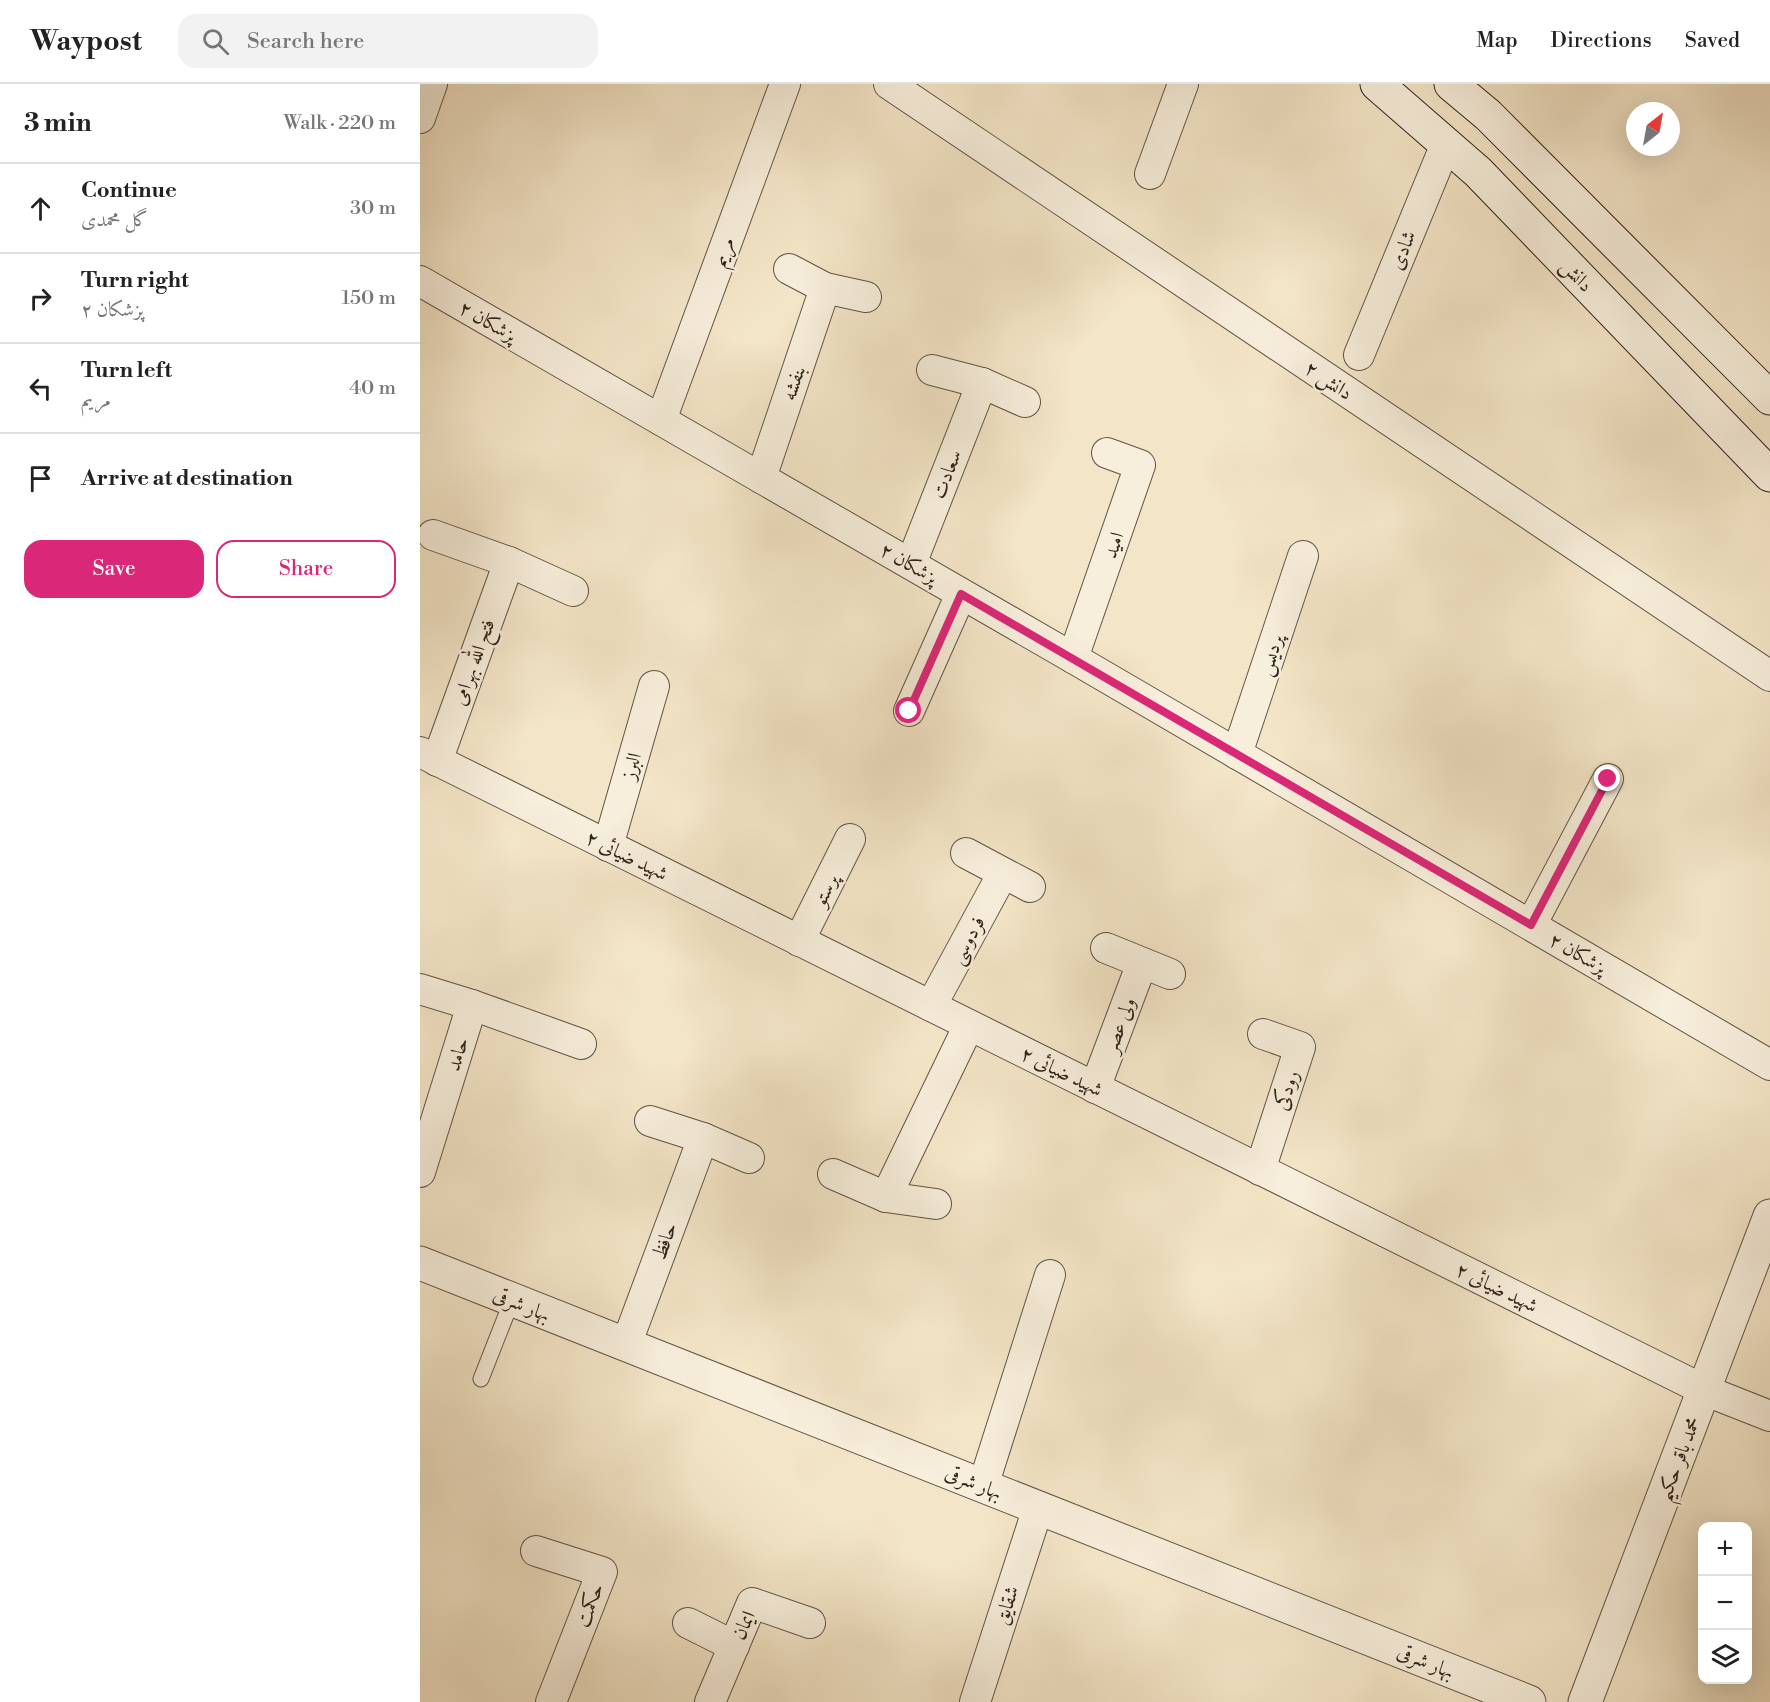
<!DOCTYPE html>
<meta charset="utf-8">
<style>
:root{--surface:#fff;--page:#f2f2f2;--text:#222;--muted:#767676;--line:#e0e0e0;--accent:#db2777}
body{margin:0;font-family:"Libre Bodoni",Amiri,serif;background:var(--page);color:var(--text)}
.controls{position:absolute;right:18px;bottom:18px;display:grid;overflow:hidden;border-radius:12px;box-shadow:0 6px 24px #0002}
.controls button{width:54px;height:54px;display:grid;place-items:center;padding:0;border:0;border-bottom:2px solid var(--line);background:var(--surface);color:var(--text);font:30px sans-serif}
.compass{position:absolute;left:1206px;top:18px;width:54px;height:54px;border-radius:50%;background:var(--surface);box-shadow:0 6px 24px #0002;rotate:31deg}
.stop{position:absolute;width:18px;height:18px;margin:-14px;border:4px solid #db2777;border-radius:50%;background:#fff}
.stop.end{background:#db2777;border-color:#fff;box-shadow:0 2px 6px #0008}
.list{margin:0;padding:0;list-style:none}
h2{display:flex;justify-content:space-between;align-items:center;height:78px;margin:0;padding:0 24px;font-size:26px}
h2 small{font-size:20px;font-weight:400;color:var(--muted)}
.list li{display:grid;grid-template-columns:39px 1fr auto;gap:18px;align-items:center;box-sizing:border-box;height:90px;padding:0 24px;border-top:2px solid var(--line)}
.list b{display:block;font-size:22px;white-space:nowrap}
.list p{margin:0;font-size:20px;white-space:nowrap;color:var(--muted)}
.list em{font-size:20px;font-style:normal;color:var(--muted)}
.actions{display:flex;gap:12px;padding:18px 24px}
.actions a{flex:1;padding:14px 0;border:2px solid var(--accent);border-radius:18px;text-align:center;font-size:21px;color:var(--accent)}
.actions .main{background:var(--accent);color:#fff}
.icon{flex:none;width:33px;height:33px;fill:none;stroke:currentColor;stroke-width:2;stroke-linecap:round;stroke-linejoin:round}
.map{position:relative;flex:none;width:1350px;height:1618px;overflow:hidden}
header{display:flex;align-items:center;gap:36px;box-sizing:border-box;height:84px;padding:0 30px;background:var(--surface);border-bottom:2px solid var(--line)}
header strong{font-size:28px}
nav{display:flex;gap:33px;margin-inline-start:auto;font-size:21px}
.search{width:420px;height:54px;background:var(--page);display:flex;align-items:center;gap:15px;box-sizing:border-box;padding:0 21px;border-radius:18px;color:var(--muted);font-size:22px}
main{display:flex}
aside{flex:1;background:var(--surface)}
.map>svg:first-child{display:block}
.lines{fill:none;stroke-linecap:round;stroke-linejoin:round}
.service-casing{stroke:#625345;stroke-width:17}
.minor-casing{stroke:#625345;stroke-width:32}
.tertiary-casing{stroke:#625345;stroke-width:35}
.secondary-casing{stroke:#32221a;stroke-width:35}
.service{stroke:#f7eedb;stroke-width:15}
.minor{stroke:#f7eedb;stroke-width:30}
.tertiary{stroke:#f7eedb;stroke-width:33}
.secondary{stroke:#f7eedb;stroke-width:33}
.route{stroke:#db2777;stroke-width:8}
.labels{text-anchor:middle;stroke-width:5;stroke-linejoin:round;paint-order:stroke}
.street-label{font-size:20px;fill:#32221a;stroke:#f7eedb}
</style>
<header>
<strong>Waypost</strong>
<div class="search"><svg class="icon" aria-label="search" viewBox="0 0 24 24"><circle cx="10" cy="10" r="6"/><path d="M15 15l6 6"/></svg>Search here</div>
<nav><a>Map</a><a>Directions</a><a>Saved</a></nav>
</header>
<main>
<aside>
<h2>3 min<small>Walk · 220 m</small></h2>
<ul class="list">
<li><svg class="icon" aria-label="ahead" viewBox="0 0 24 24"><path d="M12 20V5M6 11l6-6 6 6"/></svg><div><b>Continue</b><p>گل محمدی</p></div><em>30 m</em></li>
<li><svg class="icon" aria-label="right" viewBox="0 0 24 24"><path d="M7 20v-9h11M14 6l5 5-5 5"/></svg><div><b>Turn right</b><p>پزشکان ۲</p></div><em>150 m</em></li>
<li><svg class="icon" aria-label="left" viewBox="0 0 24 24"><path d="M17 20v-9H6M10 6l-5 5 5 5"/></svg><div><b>Turn left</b><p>مریم</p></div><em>40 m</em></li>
<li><svg class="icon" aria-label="arrive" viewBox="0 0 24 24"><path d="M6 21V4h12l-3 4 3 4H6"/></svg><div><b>Arrive at destination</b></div></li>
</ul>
<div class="actions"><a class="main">Save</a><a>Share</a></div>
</aside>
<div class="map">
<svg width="1350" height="1618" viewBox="0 0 1350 1618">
<rect width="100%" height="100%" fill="#f3e5c7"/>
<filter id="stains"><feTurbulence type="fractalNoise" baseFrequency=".00333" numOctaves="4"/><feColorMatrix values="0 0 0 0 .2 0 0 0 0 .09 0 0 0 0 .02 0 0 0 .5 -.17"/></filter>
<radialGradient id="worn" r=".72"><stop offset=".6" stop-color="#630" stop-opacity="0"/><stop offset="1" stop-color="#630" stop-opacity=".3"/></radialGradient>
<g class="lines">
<defs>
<polyline id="service" points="61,1295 92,1216"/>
<g id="minor">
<polyline points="469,0 1350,592"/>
<polyline points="0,34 12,0"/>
<polyline points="730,90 763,0"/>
<polyline points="369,185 405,204 446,213"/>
<polyline points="0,197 653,574 1350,981"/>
<polyline points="939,271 1026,60"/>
<polyline points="512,286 562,299 605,318"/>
<polyline points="241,336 365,0"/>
<polyline points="341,394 405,204"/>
<polyline points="13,451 89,478 153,507"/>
<polyline points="491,480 562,299"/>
<polyline points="653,574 720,381 687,369"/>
<polyline points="489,627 541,510"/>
<polyline points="0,668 1284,1306 1350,1332"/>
<polyline points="817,670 883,472"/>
<polyline points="17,677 89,478"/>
<polyline points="188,762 234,602"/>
<polyline points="546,769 610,803"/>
<polyline points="1111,841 1188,695"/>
<polyline points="379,857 430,755"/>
<polyline points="686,864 750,890"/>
<polyline points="0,905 52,921 161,960"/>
<polyline points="511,922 583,789"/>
<polyline points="675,1004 722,879"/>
<polyline points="230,1037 283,1054 329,1074"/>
<polyline points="840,1086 880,963 843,950"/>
<polyline points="0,1088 52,921"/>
<polyline points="413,1090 466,1113 516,1120"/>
<polyline points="466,1113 549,941"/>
<polyline points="206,1261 283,1054"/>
<polyline points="563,1402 630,1191"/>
<polyline points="116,1467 182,1488 131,1618"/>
<polyline points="268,1539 314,1562"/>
<polyline points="290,1618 332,1519 390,1539"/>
<polyline points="555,1618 618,1424"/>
</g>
<g id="tertiary">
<polyline points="0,1179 1109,1618"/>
<polyline points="1165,1618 1350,1132"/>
</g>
<g id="secondary">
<polyline points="957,0 1058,88 1350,391"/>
<polyline points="1031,0 1068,31 1350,314"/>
</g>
</defs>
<use href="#service" class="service-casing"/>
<use href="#minor" class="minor-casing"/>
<use href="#tertiary" class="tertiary-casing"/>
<use href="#secondary" class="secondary-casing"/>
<use href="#service" class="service"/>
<use href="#minor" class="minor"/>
<use href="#tertiary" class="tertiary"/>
<use href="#secondary" class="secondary"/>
</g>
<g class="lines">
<polyline class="route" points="489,627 541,510 1111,841 1188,695"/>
</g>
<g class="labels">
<g class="street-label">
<text transform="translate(982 166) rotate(-68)" y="7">شادی</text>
<text transform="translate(303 168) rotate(-70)" y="7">مریم</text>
<text transform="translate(1157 191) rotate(46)" y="7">دانش</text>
<text transform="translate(68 237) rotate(30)" y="7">پزشکان ۲</text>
<text transform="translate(909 296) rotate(34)" y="7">دانش ۲</text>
<text transform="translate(373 299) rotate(-71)" y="7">بنفشه</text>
<text transform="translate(526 390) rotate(-69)" y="7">سعادت</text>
<text transform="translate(693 461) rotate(-71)" y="7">امید</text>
<text transform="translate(489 479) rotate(30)" y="7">پزشکان ۲</text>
<text transform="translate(850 571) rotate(-72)" y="7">پردیس</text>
<text transform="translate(53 578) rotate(-70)" y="7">فتح الله بهرامی</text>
<text transform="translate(211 682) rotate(-74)" y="7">البرز</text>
<text transform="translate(207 771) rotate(26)" y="7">شهید ضیائی ۲</text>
<text transform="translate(405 806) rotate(-63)" y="7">پرستو</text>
<text transform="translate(547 856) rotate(-62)" y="7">فردوسی</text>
<text transform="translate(1158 869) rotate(30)" y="7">پزشکان ۲</text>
<text transform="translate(699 941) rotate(-70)" y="7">ولی عصر</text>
<text transform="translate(37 970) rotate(-73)" y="7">حامد</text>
<text transform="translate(642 987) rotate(26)" y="7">شهید ضیائی ۲</text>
<text transform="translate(866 1006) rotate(-72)" y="7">رودکی</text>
<text transform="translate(244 1157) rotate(-70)" y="7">حافظ</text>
<text transform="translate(1077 1203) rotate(26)" y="7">شهید ضیائی ۲</text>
<text transform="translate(102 1220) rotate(22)" y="7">بهار شرقی</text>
<text transform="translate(1258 1375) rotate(-69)" y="7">محمد باقر حکیم</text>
<text transform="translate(554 1398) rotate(22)" y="7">بهار شرقی</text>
<text transform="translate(169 1521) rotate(-69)" y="7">حکمت</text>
<text transform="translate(586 1521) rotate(-72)" y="7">شقایق</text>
<text transform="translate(323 1541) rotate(-65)" y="7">ایمان</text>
<text transform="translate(1006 1577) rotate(22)" y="7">بهار شرقی</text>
</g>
</g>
<rect width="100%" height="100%" filter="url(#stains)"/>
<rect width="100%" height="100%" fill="url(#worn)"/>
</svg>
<div class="controls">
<button>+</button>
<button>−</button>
<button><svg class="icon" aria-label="layers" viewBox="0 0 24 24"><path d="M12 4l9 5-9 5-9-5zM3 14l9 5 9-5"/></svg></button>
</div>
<svg class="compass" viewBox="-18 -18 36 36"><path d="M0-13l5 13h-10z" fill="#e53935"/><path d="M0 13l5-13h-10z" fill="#767676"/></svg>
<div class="stop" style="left:489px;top:627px"></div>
<div class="stop end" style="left:1188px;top:695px"></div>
</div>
</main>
